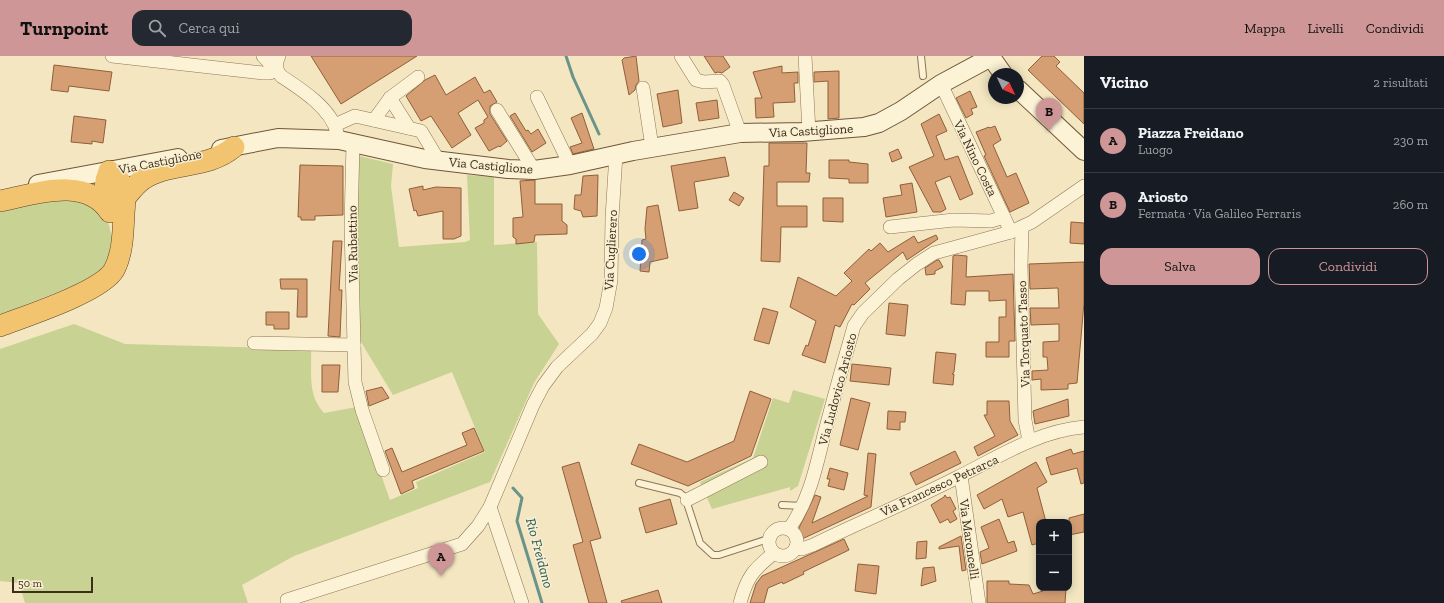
<!DOCTYPE html>
<html lang="it">
<meta charset="utf-8">
<style>
:root{--surface:#171b24;--page:#242831;--text:#f1f3f6;--muted:#9ea1a6;--line:#363941;--accent:#ce9696}
body{margin:0;font-family:"Zilla Slab",serif;background:var(--page);color:var(--text)}
.controls{position:absolute;right:12px;bottom:12px;display:grid;overflow:hidden;border-radius:8px;box-shadow:0 2px 10px #0003}
.controls button{width:36px;height:36px;display:grid;place-items:center;padding:0;border:0;border-bottom:1px solid var(--line);background:var(--surface);color:var(--text);font:20px sans-serif}
.compass{position:absolute;left:988px;top:12px;width:36px;height:36px;border-radius:50%;background:var(--surface);box-shadow:0 2px 10px #0003;rotate:134deg}
.scale{position:absolute;left:12px;bottom:10px;width:81px;box-sizing:border-box;padding-left:4px;border:2px solid #3c2d1c;border-top:0;font-size:11px;line-height:14px;white-space:nowrap;color:#3c2d1c;-webkit-text-stroke:3px #f9efd1;paint-order:stroke}
.you{position:absolute;left:639px;top:198px;width:14px;height:14px;margin:-10px;border:3px solid #fff;border-radius:50%;background:#1a73e8;box-shadow:0 0 0 6px #1a73e833}
.badge{display:grid;place-items:center;width:26px;height:26px;border-radius:50%;background:var(--accent);color:#111;font-size:13px;font-weight:700}
.pin{position:absolute;translate:-50% -33px;filter:drop-shadow(0 1px 2px #0008)}
.pin::after{content:'';position:absolute;top:21px;width:14px;height:12px;background:inherit;clip-path:polygon(0 0,100% 0,50% 100%)}
.list{margin:0;padding:0;list-style:none}
h2{display:flex;justify-content:space-between;align-items:center;height:52px;margin:0;padding:0 16px;font-size:17px}
h2 small{font-size:13px;font-weight:400;color:var(--muted)}
.list li{display:grid;grid-template-columns:26px 1fr auto;gap:12px;align-items:center;box-sizing:border-box;height:64px;padding:0 16px;border-top:1px solid var(--line)}
.list b{display:block;font-size:15px;white-space:nowrap}
.list p{margin:0;font-size:13px;white-space:nowrap;color:var(--muted)}
.list em{font-size:13px;font-style:normal;color:var(--muted)}
.actions{display:flex;gap:8px;padding:12px 16px}
.actions a{flex:1;padding:9px 0;border:1px solid var(--accent);border-radius:12px;text-align:center;font-size:14px;color:var(--accent)}
.actions .main{background:var(--accent);color:#111}
.icon{flex:none;width:22px;height:22px;fill:none;stroke:currentColor;stroke-width:2;stroke-linecap:round;stroke-linejoin:round}
.map{position:relative;flex:none;width:1084px;height:547px;overflow:hidden}
header{display:flex;align-items:center;gap:24px;box-sizing:border-box;height:56px;padding:0 20px;background:var(--accent);color:#111}
header strong{font-size:19px}
nav{display:flex;gap:22px;margin-inline-start:auto;font-size:14px}
.search{width:280px;height:36px;background:var(--page);display:flex;align-items:center;gap:10px;box-sizing:border-box;padding:0 14px;border-radius:12px;color:var(--muted);font-size:15px}
main{display:flex}
aside{flex:1;background:var(--surface)}
.map>svg:first-child{display:block}
.green{fill:#c8d293}
.lines{fill:none;stroke-linecap:round;stroke-linejoin:round}
.stream{stroke:#6a948b;stroke-width:3}
.building{fill:#d59f73;stroke:#905f39}
.service-casing{stroke:#8e7656;stroke-width:8}
.minor-casing{stroke:#8e7656;stroke-width:14}
.secondary-casing{stroke:#705739;stroke-width:20}
.trunk-casing{stroke:#5b432b;stroke-width:22}
.service{stroke:#fcf2d5;stroke-width:6}
.minor{stroke:#fcf2d5;stroke-width:13}
.secondary{stroke:#fcf2d5;stroke-width:18}
.trunk{stroke:#f2c46f;stroke-width:21}
.labels{text-anchor:middle;stroke-width:3;stroke-linejoin:round;paint-order:stroke}
.street-label{font-size:13px;fill:#3c2d1c;stroke:#f9efd1}
.water-label{font-size:14px;font-style:italic;fill:#2a5e5c;stroke:#f9efd1}
</style>
<header>
<strong>Turnpoint</strong>
<div class="search"><svg class="icon" aria-label="search" viewBox="0 0 24 24"><circle cx="10" cy="10" r="6"/><path d="M15 15l6 6"/></svg>Cerca qui</div>
<nav><a>Mappa</a><a>Livelli</a><a>Condividi</a></nav>
</header>
<main>
<div class="map">
<svg width="1084" height="547" viewBox="0 0 1084 547">
<rect width="100%" height="100%" fill="#f3e6c1"/>
<g class="green">
<path d="M 359,100 L 393,108 L 391,130 L 399,191 L 465,186 L 470,184 L 467,119 L 494,121 L 494,189 L 537,186 L 538,258 L 559,288 L 534,327 L 490,426 L 294,500 L 242,529 L 248,547 L 25,547 L 19,527 L 0,525 L 0,293 L 74,268 L 125,288 L 311,293 C 312,317 307,339 324,357 L 357,351 L 390,444 L 418,432 L 416,426 L 485,396 L 452,316 L 393,339 L 361,286 L 357,274 L 357,138 Z"/>
<polygon points="70,141 98,153 109,169 112,182 109,201 105,210 85,225 0,259 0,153"/>
<polygon points="793,334 825,343 798,430 790,435 790,431 712,453 700,426 753,402 773,342 789,347"/>
</g>
<g class="lines">
<g class="stream">
<polyline points="566,0 573,21 599,78"/>
<polyline points="513,432 522,442 517,465 542,547"/>
</g>
</g>
<g class="building">
<polygon points="311,0 417,0 341,48"/>
<polygon points="636,0 639,25 636,29 635,34 629,39 622,4 624,2"/>
<polygon points="704,0 723,0 730,11 722,17 718,16 715,17"/>
<polygon points="1042,0 1054,0 1060,6 1056,10 1084,37 1084,68 1028,14"/>
<polygon points="54,9 112,16 109,35 69,30 68,36 51,34"/>
<polygon points="782,10 782,17 798,16 798,27 794,27 795,46 773,47 774,61 756,62 755,42 762,42 753,16"/>
<polygon points="839,15 839,62 828,63 828,25 814,26 814,16"/>
<polygon points="435,19 446,39 475,21 484,37 490,34 497,46 490,50 490,58 507,85 500,91 499,90 489,95 475,72 484,67 484,64 488,61 478,44 458,57 471,79 452,92 431,60 421,65 406,40 425,24"/>
<polygon points="678,34 682,67 663,71 657,38"/>
<polygon points="970,35 977,51 971,53 973,58 966,62 956,42"/>
<polygon points="717,44 719,62 699,65 696,47"/>
<polygon points="515,57 526,75 528,74 531,78 538,73 546,87 532,96 510,60"/>
<polygon points="582,57 594,93 573,98 570,91 582,87 571,62"/>
<polygon points="939,58 947,75 936,80 945,104 958,100 973,138 960,144 950,120 935,126 946,153 941,156 933,156 909,111 934,100 921,68"/>
<polygon points="74,60 106,64 103,87 92,85 92,88 71,86"/>
<polygon points="995,70 1001,84 993,89 1007,121 1016,117 1029,147 1010,156 984,100 986,99 976,76 989,71 990,72"/>
<polygon points="769,87 807,87 806,117 810,117 809,126 777,126 777,150 807,150 807,171 781,171 780,206 761,205 764,110 769,110"/>
<polygon points="898,93 902,102 892,106 889,97"/>
<polygon points="725,101 729,120 694,126 698,152 679,155 671,110"/>
<polygon points="829,104 849,104 849,106 868,108 868,127 849,127 849,123 829,122"/>
<polygon points="300,109 343,110 343,159 315,160 315,164 301,164 301,161 298,161"/>
<polygon points="598,119 597,160 583,161 581,155 574,153 575,139 581,139 583,120"/>
<polygon points="535,124 535,148 562,148 562,165 567,169 567,178 535,179 534,186 516,188 516,183 513,181 513,162 523,161 520,125"/>
<polygon points="912,127 917,156 886,161 883,142 902,139 900,129"/>
<polygon points="423,130 423,134 436,131 461,132 461,180 454,183 443,183 443,155 418,160 416,154 414,155 409,133"/>
<polygon points="734,136 744,142 739,150 729,144"/>
<polygon points="823,142 843,142 843,166 823,165"/>
<polygon points="658,149 668,202 650,206 649,216 640,215 642,184 646,183 645,173 647,151"/>
<polygon points="1071,166 1084,167 1084,188 1070,187"/>
<polygon points="936,179 938,183 907,204 903,196 865,227 870,233 854,249 852,248 840,271 835,269 825,307 802,299 806,289 808,290 816,265 790,251 798,221 836,240 852,225 844,217 869,193 871,195 880,187 888,196 914,180 918,187"/>
<polygon points="333,185 342,185 339,234 342,234 340,281 328,280"/>
<polygon points="956,199 967,200 966,221 1013,218 1015,285 1009,285 1009,301 986,301 986,286 999,286 999,261 1006,261 1006,244 989,245 989,235 966,235 965,249 951,248 953,200"/>
<polygon points="937,204 939,204 943,211 935,215 935,218 926,219 925,212"/>
<polygon points="1084,206 1084,247 1077,327 1068,328 1068,333 1041,334 1041,323 1032,324 1032,315 1048,314 1047,301 1043,301 1043,286 1059,285 1059,268 1031,269 1030,252 1059,252 1058,232 1030,233 1029,208"/>
<polygon points="280,223 307,223 307,261 297,261 298,233 281,233"/>
<polygon points="889,247 908,249 905,280 886,278"/>
<polygon points="763,252 778,256 769,288 754,284"/>
<polygon points="266,256 289,256 289,273 274,273 274,269 266,269"/>
<polygon points="936,296 956,298 954,316 952,318 954,318 953,329 933,327"/>
<polygon points="852,308 891,312 889,329 850,325"/>
<polygon points="322,309 340,309 338,336 322,336"/>
<polygon points="382,331 389,342 369,350 366,335"/>
<polygon points="750,335 771,343 751,400 688,430 631,408 639,388 687,406 734,385"/>
<polygon points="851,342 870,347 858,394 840,389"/>
<polygon points="1068,343 1069,360 1035,368 1033,355"/>
<polygon points="987,345 1009,345 1010,365 1018,379 978,400 974,391 995,380 984,359 987,359"/>
<polygon points="888,355 906,356 905,366 900,366 900,374 887,373"/>
<polygon points="474,372 484,395 412,425 414,432 401,438 385,395 392,392 402,416 467,389 462,377"/>
<polygon points="1071,393 1073,398 1084,395 1084,427 1081,428 1077,412 1051,419 1046,402"/>
<polygon points="955,395 961,407 916,429 910,417"/>
<polygon points="868,397 876,398 871,451 802,483 798,474 815,439 821,441 812,467 868,440 864,439"/>
<polygon points="579,406 601,482 590,485 607,547 589,547 573,489 583,486 562,411"/>
<polygon points="1036,406 1047,426 1037,432 1046,466 1039,466 1039,487 1032,489 1023,456 1008,461 1002,443 984,453 977,439"/>
<polygon points="830,412 848,417 844,434 828,430 830,423 827,423"/>
<polygon points="945,439 947,442 950,441 956,453 953,455 957,463 950,467 948,463 940,467 931,449 944,441"/>
<polygon points="670,443 677,468 646,477 639,452"/>
<polygon points="1084,458 1084,476 1069,479 1069,462"/>
<polygon points="999,463 1008,487 1014,485 1017,495 982,508 980,496 989,492 981,471"/>
<polygon points="961,480 966,514 962,515 959,490 939,493 939,491"/>
<polygon points="844,483 849,494 803,516 804,518 783,528 782,526 768,532 764,547 750,547 756,528 762,520"/>
<polygon points="927,485 926,502 916,503 917,486"/>
<polygon points="858,508 879,510 876,538 855,535"/>
<polygon points="934,511 936,525 921,530 923,512"/>
<polygon points="987,525 1009,525 1009,528 1029,529 1033,538 1043,535 1042,532 1066,532 1065,547 987,547"/>
<polygon points="658,534 662,547 622,547 621,545"/>
</g>
<g class="lines">
<defs>
<g id="service">
<polyline points="921,0 923,20"/>
<polyline points="639,427 680,437 685,441 700,487 713,499 719,499 768,483"/>
<polyline points="782,449 803,450"/>
</g>
<g id="minor">
<polyline points="112,0 263,17 270,17 276,14 263,0"/>
<path d="M 279,0 C 275,8 276,14 281,20 C 301,33 332,53 337,77"/>
<polyline points="681,0 696,24 704,26 720,25 723,29 740,77"/>
<polyline points="805,0 809,76"/>
<polyline points="941,28 1011,176"/>
<polyline points="643,32 652,91"/>
<polyline points="537,41 570,109"/>
<polyline points="390,42 409,72"/>
<polyline points="497,54 534,114"/>
<polyline points="374,64 390,42 418,21"/>
<polyline points="335,69 355,60 421,75 439,105"/>
<polyline points="890,171 954,164 991,165 1004,161"/>
<polyline points="1022,171 1021,210 1025,364 1029,385"/>
<polyline points="254,287 354,289 351,169 353,87"/>
<polyline points="354,289 355,326 362,354 383,414"/>
<polyline points="961,420 979,547"/>
<polyline points="687,444 761,406"/>
<polyline points="490,451 522,547"/>
<circle cx="783" cy="486" r="14"/>
<path d="M 789,473 C 809,445 816,412 824,379 C 832,349 840,318 849,288 L 854,270 L 863,257 L 898,223 L 917,208 L 934,197 L 1011,176 L 1032,166 L 1084,130"/>
<path d="M 796,491 L 802,493 L 813,489 C 860,466 909,446 956,422 C 997,402 1037,375 1084,371"/>
<polyline points="288,547 287,544 462,488 478,470 490,451 533,349 543,330 557,311 592,278 600,267 606,252 611,224 612,162 616,98"/>
<path d="M 740,547 C 747,521 753,514 774,497"/>
</g>
<g id="secondary">
<polyline points="1018,33 1084,95"/>
<polyline points="221,93 278,82 339,84 425,103 508,113 534,114 570,109 633,95 740,77 802,76 864,71 879,67 901,55 941,28 991,1 1003,18"/>
<polyline points="38,128 178,102"/>
</g>
<g id="trunk">
<path d="M 125,142 C 130,136 136,128 142,124 C 169,105 207,114 234,91"/>
<path d="M 0,145 C 35,138 86,119 110,156"/>
<path d="M 0,270 C 26,260 101,236 114,214 C 123,197 123,176 124,157 C 126,138 126,126 109,115 C 104,127 104,137 106,150"/>
</g>
</defs>
<use href="#service" class="service-casing"/>
<use href="#minor" class="minor-casing"/>
<use href="#secondary" class="secondary-casing"/>
<use href="#trunk" class="trunk-casing"/>
<use href="#service" class="service"/>
<use href="#minor" class="minor"/>
<use href="#secondary" class="secondary"/>
<use href="#trunk" class="trunk"/>
</g>
<g class="labels">
<g class="street-label">
<text transform="translate(811 74) rotate(-3)" y="5">Via Castiglione</text>
<text transform="translate(976 102) rotate(64)" y="5">Via Nino Costa</text>
<text transform="translate(160 105) rotate(-11)" y="5">Via Castiglione</text>
<text transform="translate(491 109) rotate(5)" y="5">Via Castiglione</text>
<text transform="translate(352 188) rotate(-91)" y="5">Via Rubattino</text>
<text transform="translate(610 194) rotate(-87)" y="5">Via Cuglierero</text>
<text transform="translate(1023 278) rotate(-92)" y="5">Via Torquato Tasso</text>
<text transform="translate(837 333) rotate(-75)" y="5">Via Ludovico Ariosto</text>
<text transform="translate(939 429) rotate(-25)" y="5">Via Francesco Petrarca</text>
<text transform="translate(970 483) rotate(82)" y="5">Via Maroncelli</text>
</g>
<g class="water-label">
<text transform="translate(540 497) rotate(75)" y="5">Rio Freidano</text>
</g>
</g>
</svg>
<div class="controls">
<button>+</button>
<button>−</button>
</div>
<svg class="compass" viewBox="-18 -18 36 36"><path d="M0-13l5 13h-10z" fill="#e53935"/><path d="M0 13l5-13h-10z" fill="#9ea1a6"/></svg>
<div class="scale">50 m</div>
<div class="you"></div>
<div class="pin badge" style="left:441px;top:520px">A</div>
<div class="pin badge" style="left:1049px;top:75px">B</div>
</div>
<aside>
<h2>Vicino<small>2 risultati</small></h2>
<ul class="list">
<li><span class="badge">A</span><div><b>Piazza Freidano</b><p>Luogo</p></div><em>230 m</em></li>
<li><span class="badge">B</span><div><b>Ariosto</b><p>Fermata · Via Galileo Ferraris</p></div><em>260 m</em></li>
</ul>
<div class="actions"><a class="main">Salva</a><a>Condividi</a></div>
</aside>
</main>
